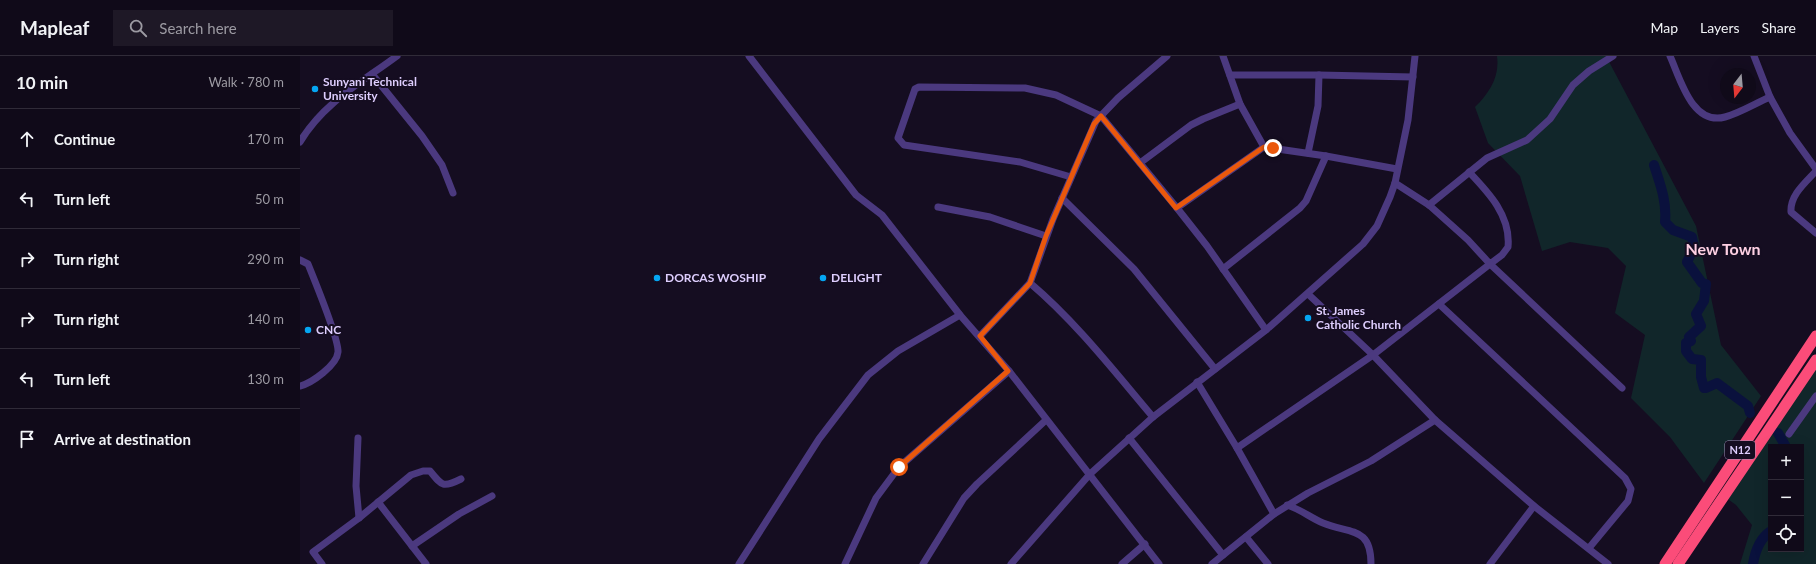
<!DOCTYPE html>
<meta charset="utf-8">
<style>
:root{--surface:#100a19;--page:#1e1826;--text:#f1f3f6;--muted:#9c9aa2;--line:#302b38}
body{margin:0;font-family:Lato,sans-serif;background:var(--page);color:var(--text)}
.controls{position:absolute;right:12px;bottom:12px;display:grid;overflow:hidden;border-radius:0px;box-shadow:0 4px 16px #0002}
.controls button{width:36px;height:36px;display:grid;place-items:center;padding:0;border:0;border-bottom:1px solid var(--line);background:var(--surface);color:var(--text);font:20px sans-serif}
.compass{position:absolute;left:1420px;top:12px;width:36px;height:36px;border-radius:50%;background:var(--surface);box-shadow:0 4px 16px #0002;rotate:196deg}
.stop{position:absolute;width:12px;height:12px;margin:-9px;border:3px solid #ea580c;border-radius:50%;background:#fff}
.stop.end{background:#ea580c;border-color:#fff;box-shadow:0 1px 4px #0008}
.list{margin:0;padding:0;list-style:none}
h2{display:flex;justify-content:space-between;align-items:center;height:52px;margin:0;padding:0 16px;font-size:17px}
h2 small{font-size:13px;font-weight:400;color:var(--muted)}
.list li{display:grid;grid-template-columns:26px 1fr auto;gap:12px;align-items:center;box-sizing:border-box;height:60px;padding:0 16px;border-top:1px solid var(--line)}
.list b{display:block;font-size:15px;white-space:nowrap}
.list em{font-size:13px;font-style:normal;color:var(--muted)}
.icon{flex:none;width:22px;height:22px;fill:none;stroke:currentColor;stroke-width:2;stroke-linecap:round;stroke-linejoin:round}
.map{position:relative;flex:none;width:1516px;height:508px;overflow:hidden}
header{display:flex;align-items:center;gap:24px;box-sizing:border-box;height:56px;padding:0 20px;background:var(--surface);border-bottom:1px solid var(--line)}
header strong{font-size:19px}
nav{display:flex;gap:22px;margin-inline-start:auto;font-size:14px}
.search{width:280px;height:36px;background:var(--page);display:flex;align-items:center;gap:10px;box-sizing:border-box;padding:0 14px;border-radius:0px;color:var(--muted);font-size:15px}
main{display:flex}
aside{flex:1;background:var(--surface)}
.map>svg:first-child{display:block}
.green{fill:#11262a;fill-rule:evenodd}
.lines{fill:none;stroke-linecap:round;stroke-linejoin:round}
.river{stroke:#0a113d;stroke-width:10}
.minor{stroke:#4b397f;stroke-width:7}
.highway{stroke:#fb4c79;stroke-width:11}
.route{stroke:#ea580c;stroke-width:5}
.poi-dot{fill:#05a6f3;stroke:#150d21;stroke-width:1.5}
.labels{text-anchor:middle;stroke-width:4;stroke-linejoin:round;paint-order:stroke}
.shield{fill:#150d21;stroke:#a294bc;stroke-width:1}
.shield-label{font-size:11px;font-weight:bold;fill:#decefe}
.poi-label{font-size:12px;font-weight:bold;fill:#decefe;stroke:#150d21;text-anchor:start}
.district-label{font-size:16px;font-weight:bold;fill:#fed0e3;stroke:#150d21}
</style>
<header>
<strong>Mapleaf</strong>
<div class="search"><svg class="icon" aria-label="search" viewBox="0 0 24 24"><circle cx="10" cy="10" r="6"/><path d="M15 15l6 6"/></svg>Search here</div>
<nav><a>Map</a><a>Layers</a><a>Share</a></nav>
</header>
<main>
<aside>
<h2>10 min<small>Walk · 780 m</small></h2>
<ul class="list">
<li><svg class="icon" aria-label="ahead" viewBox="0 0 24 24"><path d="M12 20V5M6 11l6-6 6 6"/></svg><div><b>Continue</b></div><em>170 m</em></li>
<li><svg class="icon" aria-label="left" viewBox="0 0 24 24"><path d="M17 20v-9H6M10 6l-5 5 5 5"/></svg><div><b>Turn left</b></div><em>50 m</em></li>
<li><svg class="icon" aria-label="right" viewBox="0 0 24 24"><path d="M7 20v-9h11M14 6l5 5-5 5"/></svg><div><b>Turn right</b></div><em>290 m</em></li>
<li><svg class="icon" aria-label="right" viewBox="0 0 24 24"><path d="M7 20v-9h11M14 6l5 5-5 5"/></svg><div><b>Turn right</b></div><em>140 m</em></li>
<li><svg class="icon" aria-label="left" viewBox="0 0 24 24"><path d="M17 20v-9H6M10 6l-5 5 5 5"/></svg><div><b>Turn left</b></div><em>130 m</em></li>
<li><svg class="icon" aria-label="arrive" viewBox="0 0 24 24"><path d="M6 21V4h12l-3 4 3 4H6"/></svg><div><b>Arrive at destination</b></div></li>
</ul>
</aside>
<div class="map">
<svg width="1516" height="508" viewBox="0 0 1516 508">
<rect width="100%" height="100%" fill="#150d21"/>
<g class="green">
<path d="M 1197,0 L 1306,0 L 1396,170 L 1421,289 L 1461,340 L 1404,427 L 1370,381 L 1331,342 L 1345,279 L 1315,257 L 1326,210 L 1308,192 L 1270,186 L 1242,195 L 1220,120 L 1188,87 L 1175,51 C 1189,37 1200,21 1197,0 Z"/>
<path d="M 1516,313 L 1516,508 L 1440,508 L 1452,469 L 1436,449 L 1425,441 ZM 1471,391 L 1501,391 L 1501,493 L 1471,493 Z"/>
</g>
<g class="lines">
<g class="river">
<path d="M 1354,109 C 1360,128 1367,145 1365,166 L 1373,174 L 1392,181 L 1394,192 L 1387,206 L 1402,227 L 1406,228 L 1404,245 L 1396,258 L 1401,270 L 1389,281 L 1391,285 L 1386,287 L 1386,295 L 1392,303 L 1401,304 L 1401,321 L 1404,332 L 1406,332 L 1417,327 L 1448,350 L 1450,357"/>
<polyline points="1478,377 1486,391"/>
<path d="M 1453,508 C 1455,496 1460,482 1471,475"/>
</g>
<g class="minor">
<polyline points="449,0 556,139 582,159 660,259 709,315 859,508"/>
<polyline points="923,0 940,48 964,91"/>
<path d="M 1370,0 C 1380,22 1392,70 1425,61 C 1440,57 1456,47 1470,41"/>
<polyline points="1454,0 1470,41 1490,77 1516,113"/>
<polyline points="72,18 122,80 142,109 153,137"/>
<polyline points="930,19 1019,19 1113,21"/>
<path d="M 0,86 C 23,47 62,26 97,0"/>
<polyline points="1008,97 1018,50 1019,19"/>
<polyline points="840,107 891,69 903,63 940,48"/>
<path d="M 1516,115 C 1505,127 1490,139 1491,156 L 1516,177"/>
<polyline points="771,121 720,106 604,89 598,82 615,33 619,31 725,32 756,39 801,60 877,152 964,91 1026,100 1097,113"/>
<path d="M 1095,127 L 1129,149 L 1168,184 L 1190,208 L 1202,199 L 1208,191 C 1211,160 1189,137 1169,116"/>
<polyline points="762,142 834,213 915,313"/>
<polyline points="1129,149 1187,102 1227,84 1250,63 1273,29 1289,15 1313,0"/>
<polyline points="638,151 690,161 746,180"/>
<polyline points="877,152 907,190 966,274"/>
<path d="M 0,204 L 8,208 C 14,223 39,283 38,296 C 37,309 12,327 0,330"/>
<polyline points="923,213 1000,152 1006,145 1026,100"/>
<path d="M 730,227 C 776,266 814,315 853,361"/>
<polyline points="1139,248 1325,422 1331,433 1328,445 1289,492"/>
<polyline points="680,280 730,227 753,163 796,65 818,42 867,0"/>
<polyline points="897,326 937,392 974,458 912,508"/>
<polyline points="1489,378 1516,340"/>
<polyline points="58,382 56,430 59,462"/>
<polyline points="829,382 923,499"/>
<polyline points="937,392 1073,299 1008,238"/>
<polyline points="78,446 126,508"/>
<path d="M 987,449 C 1000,453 1011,462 1023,467 C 1050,478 1071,470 1071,508"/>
<polyline points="974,458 1008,437 1071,405 1135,364"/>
<polyline points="946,481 968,508"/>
<polyline points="112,490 159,458 192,440"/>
<path d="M 22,508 L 13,496 L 59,462 L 111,419 L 123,415 L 130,415 C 142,430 143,432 161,423"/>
<polyline points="439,508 519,383 568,319 598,295 660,259"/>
<polyline points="545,508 576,442 599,411 709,315"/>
<polyline points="623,508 664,442 677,428 746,364"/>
<polyline points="711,508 790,418 853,361 966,274 1063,188 1077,170 1090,141 1095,127 1108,64 1115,0"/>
<polyline points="822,508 845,488"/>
<polyline points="1190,508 1234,450"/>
<polyline points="1308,508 1234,450 1135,364 1073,299 1190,208 1322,332"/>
</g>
<g class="highway">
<polyline points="1365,508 1516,280"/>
<polyline points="1378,508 1516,304"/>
</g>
</g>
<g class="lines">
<polyline class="route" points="599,411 708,315 680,280 730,227 746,180 794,68 801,60 876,152 964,91 973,92"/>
</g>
<g class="poi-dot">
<circle cx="15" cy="33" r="4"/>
<circle cx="357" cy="222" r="4"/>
<circle cx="523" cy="222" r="4"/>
<circle cx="1008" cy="262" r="4"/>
<circle cx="8" cy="274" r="4"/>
</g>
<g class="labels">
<rect class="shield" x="1425" y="385" width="30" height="18" rx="3"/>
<g class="shield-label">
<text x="1440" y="398">N12</text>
</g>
<g class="poi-label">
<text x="23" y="30">Sunyani Technical<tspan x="23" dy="14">University</tspan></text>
<text x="365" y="226">DORCAS WOSHIP</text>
<text x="531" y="226">DELIGHT</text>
<text x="1016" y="259">St. James<tspan x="1016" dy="14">Catholic Church</tspan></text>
<text x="16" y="278">CNC</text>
</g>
<g class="district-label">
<text x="1423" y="199">New Town</text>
</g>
</g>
</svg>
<div class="controls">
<button>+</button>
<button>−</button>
<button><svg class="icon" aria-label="locate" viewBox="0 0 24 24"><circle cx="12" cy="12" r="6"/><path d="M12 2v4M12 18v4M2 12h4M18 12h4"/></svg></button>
</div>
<svg class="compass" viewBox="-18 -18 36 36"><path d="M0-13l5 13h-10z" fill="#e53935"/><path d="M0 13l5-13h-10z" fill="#9c9aa2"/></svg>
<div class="stop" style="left:599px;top:411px"></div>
<div class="stop end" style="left:973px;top:92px"></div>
</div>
</main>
